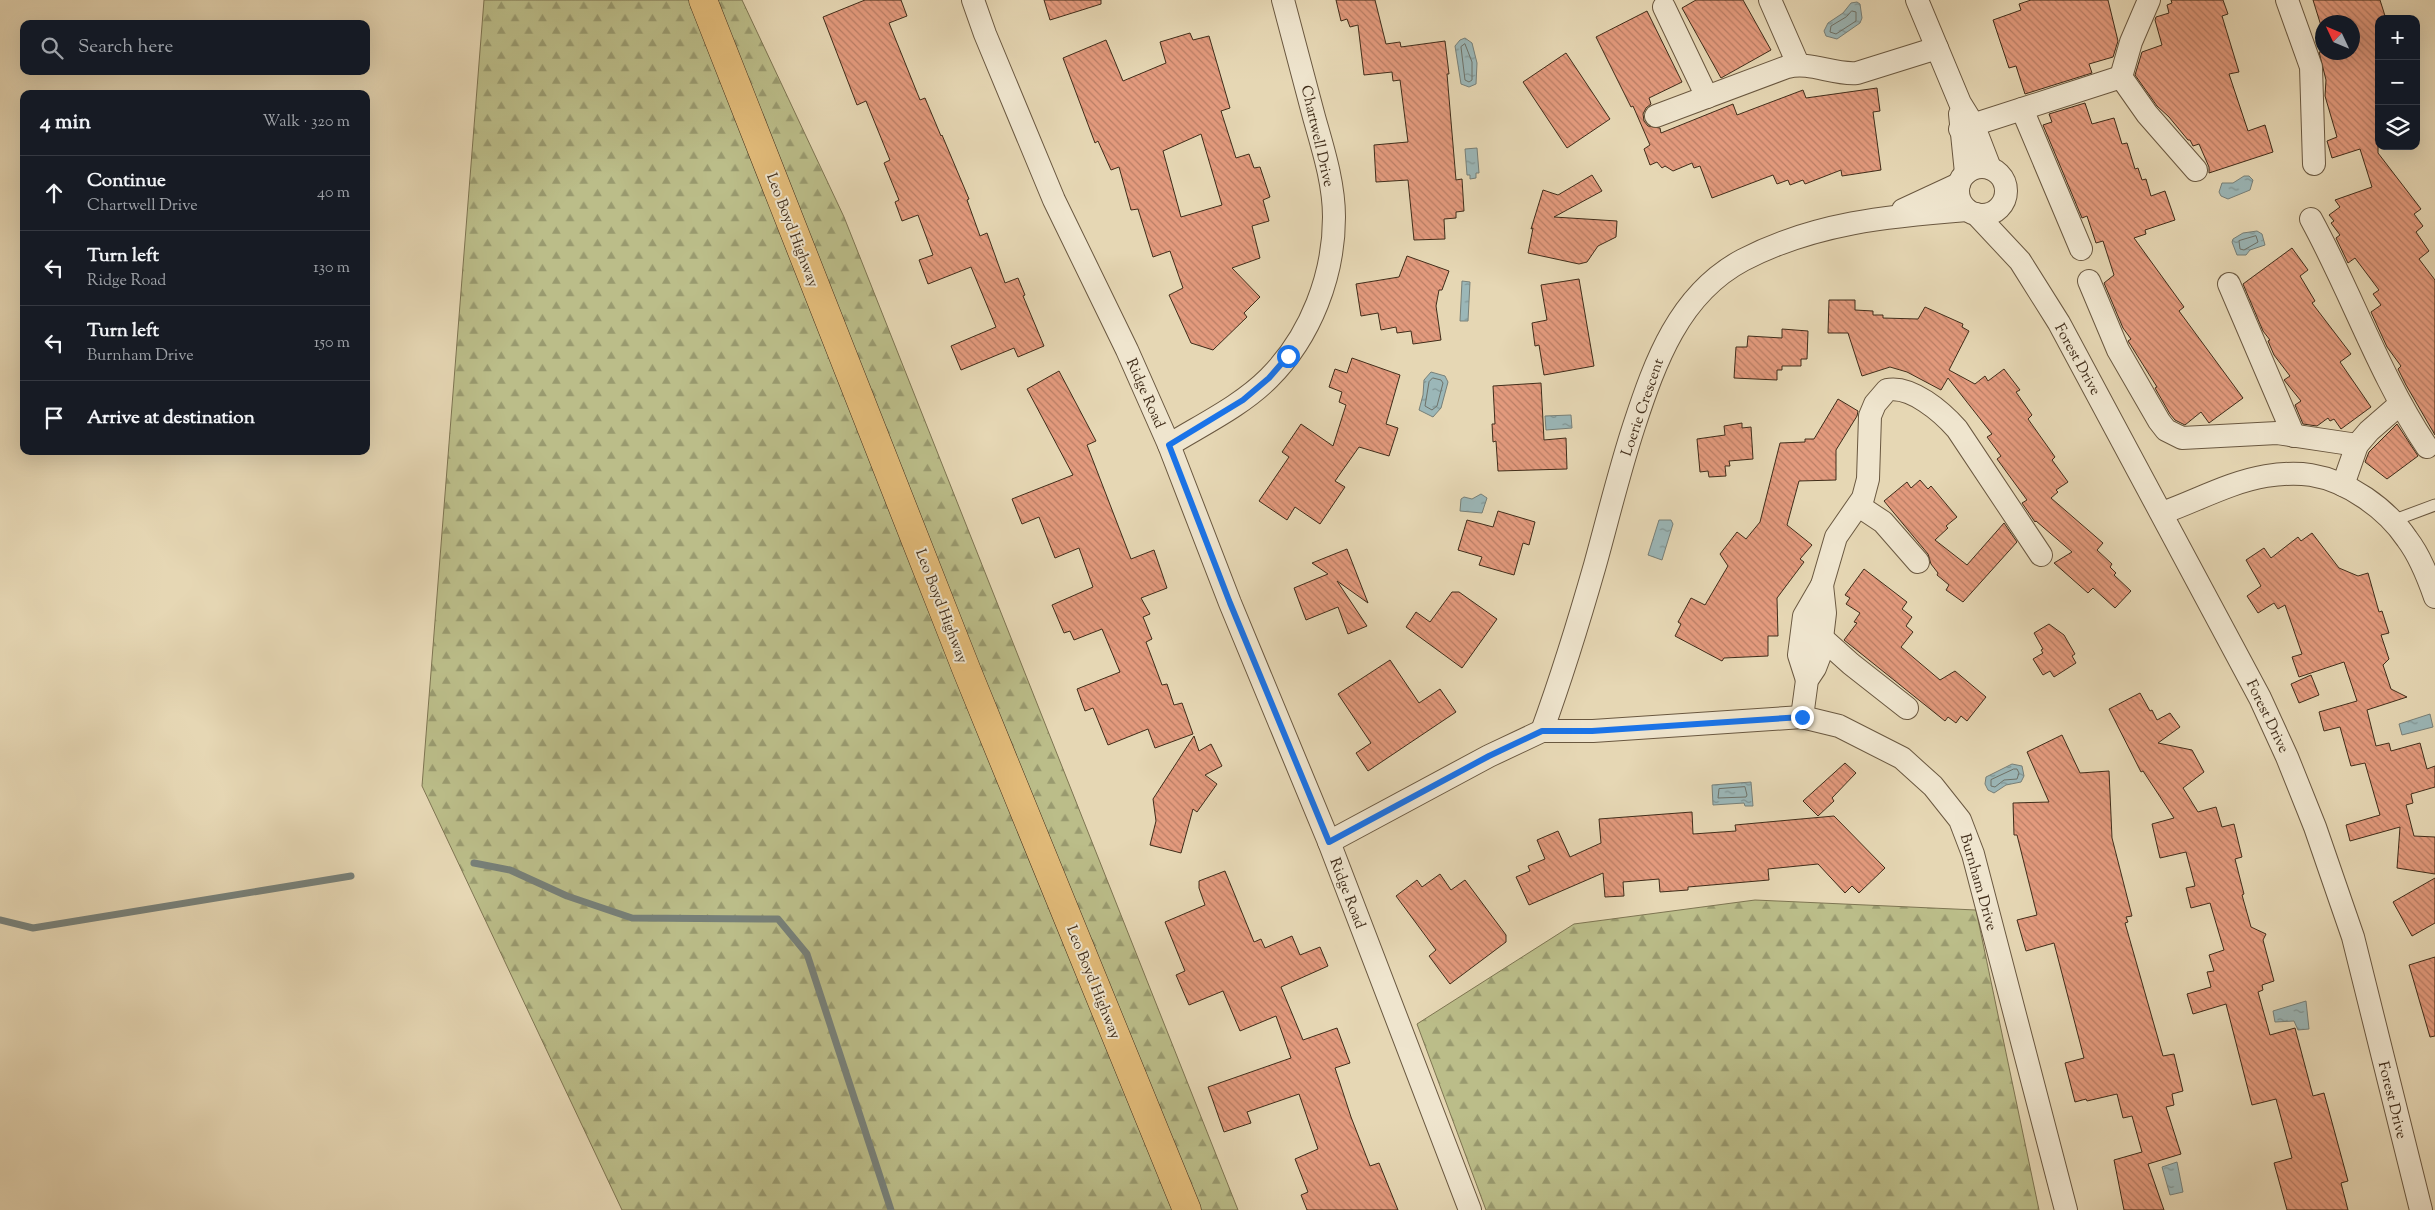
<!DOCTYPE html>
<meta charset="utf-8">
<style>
:root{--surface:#171b24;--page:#242831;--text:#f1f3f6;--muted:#9ea1a6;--line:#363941}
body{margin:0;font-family:"Sorts Mill Goudy",serif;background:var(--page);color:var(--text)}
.controls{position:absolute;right:15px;top:15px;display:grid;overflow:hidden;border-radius:10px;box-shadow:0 5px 20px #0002}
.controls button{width:45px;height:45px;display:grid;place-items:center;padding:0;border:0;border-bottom:1px solid var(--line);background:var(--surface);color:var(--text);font:25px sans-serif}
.compass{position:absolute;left:2315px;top:15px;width:45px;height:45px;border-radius:50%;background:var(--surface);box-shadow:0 5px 20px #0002;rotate:314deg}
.stop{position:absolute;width:15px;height:15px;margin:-11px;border:4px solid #1a73e8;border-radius:50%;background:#fff}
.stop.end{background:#1a73e8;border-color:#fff;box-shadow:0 1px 5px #0008}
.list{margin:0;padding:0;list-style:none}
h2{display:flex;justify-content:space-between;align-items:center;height:65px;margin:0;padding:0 20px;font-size:21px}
h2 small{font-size:16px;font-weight:400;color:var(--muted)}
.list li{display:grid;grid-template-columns:32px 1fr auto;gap:15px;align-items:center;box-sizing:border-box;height:75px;padding:0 20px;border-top:1px solid var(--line)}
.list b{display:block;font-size:19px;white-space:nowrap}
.list p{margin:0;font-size:16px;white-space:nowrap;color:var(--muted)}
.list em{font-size:16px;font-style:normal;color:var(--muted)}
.icon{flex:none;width:28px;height:28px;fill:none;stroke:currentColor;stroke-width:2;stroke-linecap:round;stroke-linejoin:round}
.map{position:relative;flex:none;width:2435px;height:1210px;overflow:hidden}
.search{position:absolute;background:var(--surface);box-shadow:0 5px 20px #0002;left:20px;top:20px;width:350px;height:55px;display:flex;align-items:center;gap:12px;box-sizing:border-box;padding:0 18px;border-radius:10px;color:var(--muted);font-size:19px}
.panel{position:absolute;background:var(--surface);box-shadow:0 5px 20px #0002;left:20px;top:90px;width:350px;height:365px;border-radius:10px}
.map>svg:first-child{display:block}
.forest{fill:url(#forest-firs);stroke:#7e7552}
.water{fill:url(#water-ripples);stroke:#778079}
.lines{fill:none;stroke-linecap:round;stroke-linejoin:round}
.shore{stroke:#6e7269;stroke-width:1}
.stream{stroke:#778079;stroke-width:7}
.building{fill:url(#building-back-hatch);stroke:#402d1a;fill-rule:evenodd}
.service-casing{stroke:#6a5840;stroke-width:13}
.minor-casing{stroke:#6a5840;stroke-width:24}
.trunk-casing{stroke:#402d1a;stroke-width:29}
.service{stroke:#efe5ce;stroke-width:11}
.minor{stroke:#efe5ce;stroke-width:22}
.trunk{stroke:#e3bc7a;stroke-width:28}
.route{stroke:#1a73e8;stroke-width:6}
.labels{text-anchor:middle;stroke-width:4;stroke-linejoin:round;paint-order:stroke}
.street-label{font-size:15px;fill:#402d1a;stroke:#efe5ce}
</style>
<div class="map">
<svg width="2435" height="1210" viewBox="0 0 2435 1210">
<defs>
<pattern id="forest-firs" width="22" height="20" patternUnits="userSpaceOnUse" patternTransform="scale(1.25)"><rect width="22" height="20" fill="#bbbd89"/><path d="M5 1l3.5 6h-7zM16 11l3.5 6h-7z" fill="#999a6f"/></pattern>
<pattern id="water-ripples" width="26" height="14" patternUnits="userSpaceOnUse" patternTransform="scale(1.25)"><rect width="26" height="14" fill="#9bb7b8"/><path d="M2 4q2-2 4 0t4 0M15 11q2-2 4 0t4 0" fill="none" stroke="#809595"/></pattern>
<pattern id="building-back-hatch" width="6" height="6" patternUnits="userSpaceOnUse" patternTransform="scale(1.25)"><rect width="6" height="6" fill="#e39a7d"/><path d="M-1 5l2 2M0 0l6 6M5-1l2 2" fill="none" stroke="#b97e66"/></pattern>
</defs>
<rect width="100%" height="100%" fill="#e6d7b4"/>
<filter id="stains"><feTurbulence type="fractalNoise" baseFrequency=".004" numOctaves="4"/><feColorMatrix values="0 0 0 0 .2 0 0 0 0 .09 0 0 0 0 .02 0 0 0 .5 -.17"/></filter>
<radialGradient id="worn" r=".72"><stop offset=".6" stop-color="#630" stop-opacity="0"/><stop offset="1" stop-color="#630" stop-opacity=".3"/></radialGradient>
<g class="forest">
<polygon points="484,0 742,0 844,217 1238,1210 622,1210 422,786"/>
<polygon points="1755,900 1976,910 2039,1210 1486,1210 1417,1024 1574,924"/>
</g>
<g class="water">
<polygon points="1857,2 1860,4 1862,18 1860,23 1837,39 1826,36 1824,31 1828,23 1843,13 1851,3"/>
<polygon points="1465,38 1472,43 1477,63 1476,84 1469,87 1461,84 1455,46 1460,40"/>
<polygon points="1477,148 1479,173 1476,173 1476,178 1470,179 1470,175 1467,175 1465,149"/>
<polygon points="2244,176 2249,176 2253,180 2250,190 2228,199 2221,196 2219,192 2222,183 2233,183"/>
<polygon points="2257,231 2262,234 2265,245 2250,250 2246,255 2237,255 2232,242 2233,239 2243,233"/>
<polygon points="1462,281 1470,282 1468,321 1460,321"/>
<polygon points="1431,372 1445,376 1448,382 1441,408 1433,417 1419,410 1423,395 1424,380"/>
<polygon points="1571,415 1572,428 1546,430 1545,416"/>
<polygon points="1481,494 1487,498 1482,513 1460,511 1461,499 1464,497 1472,499"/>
<polygon points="1659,520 1671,520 1673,524 1662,560 1648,555"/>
<polygon points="2430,714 2433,727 2402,735 2399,724"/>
<polygon points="2012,764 2022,766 2024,776 2021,782 2006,785 1994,793 1988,790 1985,784 1986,777"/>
<polygon points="1751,782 1753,806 1745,806 1744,803 1713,805 1712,785"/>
<polygon points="2306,1001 2309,1029 2298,1030 2294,1021 2275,1022 2273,1011"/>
<polygon points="2177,1162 2183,1192 2170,1195 2162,1167"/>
</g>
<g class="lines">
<g class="shore">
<polygon points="1852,11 1856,12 1856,21 1836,34 1830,32 1831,26 1846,17"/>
<polygon points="1465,44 1472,62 1472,80 1469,82 1465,80 1461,47"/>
<polygon points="2256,236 2258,242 2244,250 2240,249 2239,241"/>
<polygon points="1433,378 1441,380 1443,383 1437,406 1432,410 1425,406 1429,382"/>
<polygon points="2014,769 2017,769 2019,773 2017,779 2004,780 1995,787 1991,786 1991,780"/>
<polygon points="1745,787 1747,795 1746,797 1718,798 1719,789"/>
</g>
<g class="stream">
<polyline points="474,863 510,870 567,896 632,918 778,919 807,954 891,1210"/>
<polyline points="0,920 33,928 351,876"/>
</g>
</g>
<g class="building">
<polygon points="865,0 901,0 907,16 889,23 920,100 925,98 941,136 942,135 969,199 967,200 980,236 987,233 1005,283 1018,278 1025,295 1023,296 1044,346 1018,357 1014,348 961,370 951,346 996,327 971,267 928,284 919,260 933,255 918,215 902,221 895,202 899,200 884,163 890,160 866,101 857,105 823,17"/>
<polygon points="1044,0 1101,0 1101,4 1050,20"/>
<polygon points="1336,0 1375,0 1386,44 1400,42 1401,47 1445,41 1449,74 1447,74 1456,180 1462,179 1464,211 1456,212 1456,218 1444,219 1445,239 1414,240 1408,180 1376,182 1374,145 1408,142 1400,80 1393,81 1392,72 1364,75 1358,25 1350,27 1347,19 1341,21"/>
<polygon points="1696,0 1743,0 1771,50 1721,78 1682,8"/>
<polygon points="2031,0 2108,0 2118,41 2113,57 2089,64 2092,73 2025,94 2016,66 2009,68 1993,20 2021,10 2019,4"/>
<polygon points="2171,0 2223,0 2228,14 2222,16 2239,72 2229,74 2248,131 2265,125 2273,152 2209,173 2209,167 2199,144 2193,146 2190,140 2188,140 2169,117 2157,106 2135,75 2142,52 2162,45 2155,20 2156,17 2169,13 2167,5 2172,3"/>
<polygon points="2313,0 2380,0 2386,19 2379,19 2378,153 2421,209 2414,214 2423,226 2416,232 2429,251 2419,259 2435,280 2435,435 2406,385 2398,369 2401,366 2387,347 2371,312 2381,305 2373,294 2379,290 2355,258 2348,263 2347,261 2336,238 2340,235 2331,223 2334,221 2329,215 2340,207 2335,200 2372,187 2360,149 2332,158 2327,141 2337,137 2325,96 2326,80 2319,52 2352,52 2352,22 2322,22 2322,29"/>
<polygon points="1647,11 1682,82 1649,98 1651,104 1646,108 1643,114 1644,121 1648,126 1660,128 1661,133 1733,104 1737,115 1803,90 1806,98 1877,88 1880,111 1873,112 1881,170 1842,176 1841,170 1805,184 1803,180 1790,185 1788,180 1777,184 1773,175 1712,198 1700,166 1694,168 1692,163 1673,171 1665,166 1662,168 1657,162 1650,165 1644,149 1650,145 1633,106 1631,107 1596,37"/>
<path d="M 1190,33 L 1193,40 L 1209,36 L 1230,108 L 1221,111 L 1236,158 L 1249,154 L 1254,168 L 1260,167 L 1270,197 L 1263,200 L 1269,221 L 1252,226 L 1260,258 L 1232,268 L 1260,297 L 1244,313 L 1247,317 L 1213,350 L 1191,343 L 1169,295 L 1183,288 L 1170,251 L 1153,257 L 1138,209 L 1131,210 L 1119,167 L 1111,170 L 1098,141 L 1095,143 L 1063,58 L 1106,40 L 1123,81 L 1166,63 L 1160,42 ZM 1201,134 L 1222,205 L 1181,217 L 1163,151 Z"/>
<polygon points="1566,53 1610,119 1567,148 1523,82"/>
<polygon points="2085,103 2092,124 2114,118 2122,144 2127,143 2135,169 2138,168 2142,180 2146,179 2151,196 2165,191 2175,220 2145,230 2146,234 2134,238 2184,307 2179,311 2243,398 2209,423 2201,412 2185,425 2175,420 2170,414 2155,388 2157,387 2130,344 2128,341 2131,339 2123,328 2104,283 2114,275 2103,241 2096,243 2087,216 2082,218 2043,125 2052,122 2049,114"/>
<polygon points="1592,175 1602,191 1554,217 1617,221 1616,237 1598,246 1587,262 1579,264 1528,253 1533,228 1531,229 1543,190 1558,195"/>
<polygon points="2292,248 2308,270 2300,276 2315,301 2312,303 2351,354 2340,362 2371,407 2341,429 2334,419 2330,421 2328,418 2317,426 2303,424 2295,405 2301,401 2284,380 2290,376 2274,355 2268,341 2270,340 2263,331 2243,284"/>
<polygon points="1407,256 1449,271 1442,290 1439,290 1436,306 1441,340 1413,344 1411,331 1397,333 1396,327 1381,330 1378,313 1361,316 1356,284 1399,277"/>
<polygon points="1579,279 1594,366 1544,375 1539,345 1535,346 1532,323 1547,320 1541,285"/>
<polygon points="1829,300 1855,300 1855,310 1873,311 1873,315 1883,315 1883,318 1918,319 1925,307 1963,324 1962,327 1969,331 1949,370 1975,384 1985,376 1988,381 2004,369 2020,390 2016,392 2032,415 2028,419 2055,457 2052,460 2068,482 2056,490 2058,492 2051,498 2103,543 2097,550 2112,564 2110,567 2116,573 2114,575 2131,591 2115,608 2093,588 2088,593 2054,563 2072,552 2036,521 2035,522 2022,503 2027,500 1997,459 2001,456 1987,437 1992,434 1948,378 1941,390 1907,372 1890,367 1862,376 1848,333 1828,333"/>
<polygon points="1782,329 1808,331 1807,359 1801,359 1801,366 1782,366 1782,370 1777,370 1777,380 1734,378 1736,347 1747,347 1748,336 1782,338"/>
<polygon points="1352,358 1400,375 1386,424 1398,428 1389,456 1359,447 1335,481 1345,487 1320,524 1295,507 1287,520 1259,501 1289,457 1282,452 1301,424 1333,446 1346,405 1339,402 1342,392 1329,387 1335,369 1347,373"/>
<polygon points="1059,371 1096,441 1087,445 1131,559 1154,550 1167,588 1141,598 1150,614 1143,617 1152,639 1146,642 1162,685 1167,684 1174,705 1182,703 1193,734 1155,748 1148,729 1108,745 1093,708 1085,711 1077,689 1120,672 1102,629 1074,640 1070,631 1064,633 1052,605 1093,587 1079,548 1055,558 1039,517 1022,524 1012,499 1073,475 1027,389"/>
<polygon points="1541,383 1544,440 1566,438 1567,469 1498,471 1496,441 1493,442 1492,424 1495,424 1493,386"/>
<polygon points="1838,399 1858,411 1857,416 1836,450 1836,480 1799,481 1787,525 1812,545 1800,559 1804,562 1777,598 1778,636 1768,636 1768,656 1724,658 1722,661 1675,636 1681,624 1678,622 1691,598 1705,605 1728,566 1720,554 1737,532 1746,539 1760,522 1780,443 1805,442 1805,439 1814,439"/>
<polygon points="1742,423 1742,428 1751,427 1753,459 1729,461 1730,466 1725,466 1726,476 1709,477 1708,471 1700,472 1697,439 1725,435 1724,426"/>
<polygon points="2397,424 2418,456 2387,479 2365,462 2369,452"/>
<polygon points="1920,480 1928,489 1931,486 1957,517 1946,526 1948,528 1935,540 1967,565 2004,523 2017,542 1963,602 1946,590 1949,585 1937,575 1938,573 1931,564 1928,554 1884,501 1907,482 1911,488"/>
<polygon points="1498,511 1535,522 1529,545 1523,543 1514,575 1479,565 1482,557 1458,550 1467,520 1493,527"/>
<polygon points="2312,533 2339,568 2358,576 2368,573 2379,612 2382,611 2389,633 2381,635 2389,659 2383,665 2391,689 2407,697 2367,710 2376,746 2389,743 2391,751 2420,743 2427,769 2435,766 2435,787 2411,794 2413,803 2406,805 2414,836 2435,837 2435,874 2397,868 2400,827 2350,841 2346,825 2380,815 2365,763 2351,766 2340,727 2324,731 2319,712 2357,701 2344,662 2299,677 2292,657 2302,654 2285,605 2278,609 2274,603 2258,613 2247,596 2261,586 2246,560 2264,548 2271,558 2298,537 2301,541"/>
<polygon points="1347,549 1368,603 1337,581 1367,626 1348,634 1338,607 1306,620 1294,588 1328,574 1312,563"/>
<polygon points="1864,569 1907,602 1902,609 1912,617 1906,626 1913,632 1901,647 1940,680 1955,671 1986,697 1967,721 1961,716 1956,723 1948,717 1945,721 1844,640 1857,623 1854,622 1860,613 1846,604 1850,598 1845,595"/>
<polygon points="1452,592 1459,592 1497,619 1462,668 1406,627 1416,612 1430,622"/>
<polygon points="2049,624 2064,635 2075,654 2072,656 2076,663 2054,677 2050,671 2043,675 2033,659 2043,653 2041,650 2043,649 2034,633"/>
<polygon points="1390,660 1419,703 1440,689 1456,712 1368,771 1356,753 1371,743 1338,694"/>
<polygon points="2311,675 2319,695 2299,703 2291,684"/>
<polygon points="2140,693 2150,711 2152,710 2157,720 2170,713 2180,727 2158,743 2192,750 2204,772 2183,788 2198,812 2216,807 2222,827 2234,824 2242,857 2235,859 2244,894 2242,895 2251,927 2266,934 2263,940 2274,981 2262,985 2263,990 2258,992 2270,1035 2295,1028 2313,1096 2324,1093 2348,1181 2341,1183 2348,1210 2287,1210 2274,1163 2292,1158 2276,1099 2252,1105 2226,1004 2193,1014 2187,994 2211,987 2207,972 2214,971 2209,955 2224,950 2210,903 2191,908 2186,888 2195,886 2186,852 2160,858 2152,824 2174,818 2143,771 2141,772 2109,709"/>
<polygon points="2062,735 2080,773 2109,771 2112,838 2132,916 2126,917 2128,922 2125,923 2163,1056 2174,1054 2183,1091 2172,1094 2174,1105 2166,1107 2181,1154 2148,1164 2164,1210 2124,1210 2114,1160 2142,1152 2132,1116 2123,1118 2117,1094 2087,1101 2086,1099 2075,1102 2065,1063 2084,1058 2054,943 2026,951 2017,920 2037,915 2017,835 2014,835 2013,803 2049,802 2027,752"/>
<polygon points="1194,736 1199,751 1211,744 1222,766 1205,775 1217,784 1197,812 1193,809 1181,853 1150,845 1156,821 1153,799"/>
<polygon points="1845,763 1856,773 1832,798 1834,801 1818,816 1803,801"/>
<polygon points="1692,812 1693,834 1736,831 1735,825 1834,816 1885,868 1859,893 1852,886 1845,893 1818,864 1768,869 1769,880 1688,887 1688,890 1660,892 1659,879 1623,882 1624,896 1605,897 1603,873 1529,905 1516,877 1530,871 1528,866 1545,859 1537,840 1558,831 1570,857 1601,843 1599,819"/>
<polygon points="1225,871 1254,942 1261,939 1265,948 1292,936 1300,955 1320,947 1328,966 1281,987 1303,1040 1337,1028 1350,1063 1335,1068 1351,1117 1370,1166 1379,1163 1398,1210 1307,1210 1301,1195 1308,1192 1295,1159 1318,1149 1299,1094 1247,1112 1251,1123 1224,1132 1208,1087 1291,1058 1276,1016 1240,1031 1223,991 1189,1005 1176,975 1185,971 1165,922 1205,905 1199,888 1199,881"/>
<polygon points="1440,874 1451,890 1465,880 1506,935 1506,942 1450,984 1429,956 1436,950 1396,896 1417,880 1422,887"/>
<polygon points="2435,878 2435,923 2412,936 2393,902"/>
<polygon points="2435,957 2435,1036 2430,1037 2409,965"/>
</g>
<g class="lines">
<defs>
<polyline id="service" points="2392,521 2435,505"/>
<g id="minor">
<polyline points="973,0 985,34 1054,200 1127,350 1169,445 1230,603 1329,842 1470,1210"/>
<polyline points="1770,0 1798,64"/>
<polyline points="1917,0 1960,103 1973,124 1990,168"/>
<polyline points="2149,0 2131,42 2121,77 2147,114 2196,170"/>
<polyline points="2287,0 2311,67 2314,164"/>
<polyline points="1664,7 1707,97"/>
<polyline points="2022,109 2081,249"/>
<polyline points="1960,114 1966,173"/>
<path d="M 1656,116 L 1787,67 C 1811,61 1832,75 1857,73 L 1937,48"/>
<polyline points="1960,129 2121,77"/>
<circle cx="1982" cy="191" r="24"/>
<polyline points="1903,210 1959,184"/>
<polyline points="1976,214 2020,261 2059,323 2260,698 2287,757 2315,827 2353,937 2421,1210"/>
<path d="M 2311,219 C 2352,294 2379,375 2427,447"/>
<polyline points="2089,281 2118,350 2159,421 2166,430 2182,438 2277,433 2357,445"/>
<polyline points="2229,284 2294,436"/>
<path d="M 1169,445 C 1203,424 1241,406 1269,378 C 1311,336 1334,275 1334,217 C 1334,183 1323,149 1314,117 C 1304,78 1293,39 1283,0"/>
<polyline points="2343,485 2357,445 2369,431 2400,404"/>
<polyline points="1859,506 1883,522 1918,562"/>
<path d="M 2162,513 C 2196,501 2230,482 2266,476 C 2279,474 2298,473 2311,475 C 2348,481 2387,509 2407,539 C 2420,556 2428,577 2435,597"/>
<polyline points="1811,636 1822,638 1851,664 1907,708"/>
<path d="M 1807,680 L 1799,655 L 1804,616 L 1822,585 L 1836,537 L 1863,498 L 1868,479 L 1870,416 L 1875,404 L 1887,390 C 1911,385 1942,412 1957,429 L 2041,555"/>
<polyline points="1802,717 1807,680 1815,668 1820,655 1825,613 1822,585"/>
<path d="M 1542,731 C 1562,676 1579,621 1595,565 C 1608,518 1619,472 1634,426 C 1655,362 1679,294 1743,260 C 1814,223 1889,216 1967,210"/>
<polyline points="1329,842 1489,756 1542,731 1593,731 1802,717 1839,726 1902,758 1933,786 1960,820 1973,854 2066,1210"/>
</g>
<polyline id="trunk" points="703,0 967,671 1187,1210"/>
</defs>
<use href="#service" class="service-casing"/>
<use href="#minor" class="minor-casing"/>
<use href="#trunk" class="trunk-casing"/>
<use href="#service" class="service"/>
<use href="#minor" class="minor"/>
<use href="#trunk" class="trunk"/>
</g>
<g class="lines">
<polyline class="route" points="1288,356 1269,378 1243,400 1169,445 1230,603 1329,842 1489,756 1542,731 1592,731 1802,717"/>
</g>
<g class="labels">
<g class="street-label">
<text transform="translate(1318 136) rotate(77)" y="5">Chartwell Drive</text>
<text transform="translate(793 230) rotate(69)" y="5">Leo Boyd Highway</text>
<text transform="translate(2078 359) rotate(61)" y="5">Forest Drive</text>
<text transform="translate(1146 393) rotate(66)" y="5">Ridge Road</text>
<text transform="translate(1642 407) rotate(-71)" y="5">Loerie Crescent</text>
<text transform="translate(942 606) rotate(69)" y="5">Leo Boyd Highway</text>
<text transform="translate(2268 716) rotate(64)" y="5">Forest Drive</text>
<text transform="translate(1979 882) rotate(74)" y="5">Burnham Drive</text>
<text transform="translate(1348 893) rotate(69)" y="5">Ridge Road</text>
<text transform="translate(1094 982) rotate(68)" y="5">Leo Boyd Highway</text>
<text transform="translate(2393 1100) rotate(76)" y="5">Forest Drive</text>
</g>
</g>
<rect width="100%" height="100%" filter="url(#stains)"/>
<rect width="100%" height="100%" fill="url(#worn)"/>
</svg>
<div class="controls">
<button>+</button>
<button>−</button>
<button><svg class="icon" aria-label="layers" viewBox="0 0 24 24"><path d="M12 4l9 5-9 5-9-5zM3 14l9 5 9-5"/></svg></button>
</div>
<svg class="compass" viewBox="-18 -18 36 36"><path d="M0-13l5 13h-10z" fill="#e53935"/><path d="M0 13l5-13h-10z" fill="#9ea1a6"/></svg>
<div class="stop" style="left:1288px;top:356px"></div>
<div class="stop end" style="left:1802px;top:717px"></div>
<div class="search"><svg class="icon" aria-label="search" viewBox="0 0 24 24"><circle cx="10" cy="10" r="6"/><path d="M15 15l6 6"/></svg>Search here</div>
<section class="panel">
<h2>4 min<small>Walk · 320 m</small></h2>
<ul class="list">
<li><svg class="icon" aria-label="ahead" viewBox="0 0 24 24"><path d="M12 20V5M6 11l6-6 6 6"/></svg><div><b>Continue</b><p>Chartwell Drive</p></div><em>40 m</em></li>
<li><svg class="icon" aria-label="left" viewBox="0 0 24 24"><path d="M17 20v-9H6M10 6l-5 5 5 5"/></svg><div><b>Turn left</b><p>Ridge Road</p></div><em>130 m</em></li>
<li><svg class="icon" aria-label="left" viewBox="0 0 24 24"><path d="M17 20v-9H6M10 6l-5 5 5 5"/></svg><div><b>Turn left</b><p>Burnham Drive</p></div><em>150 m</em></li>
<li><svg class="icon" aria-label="arrive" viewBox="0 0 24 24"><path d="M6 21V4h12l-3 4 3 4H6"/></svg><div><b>Arrive at destination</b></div></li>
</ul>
</section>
</div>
